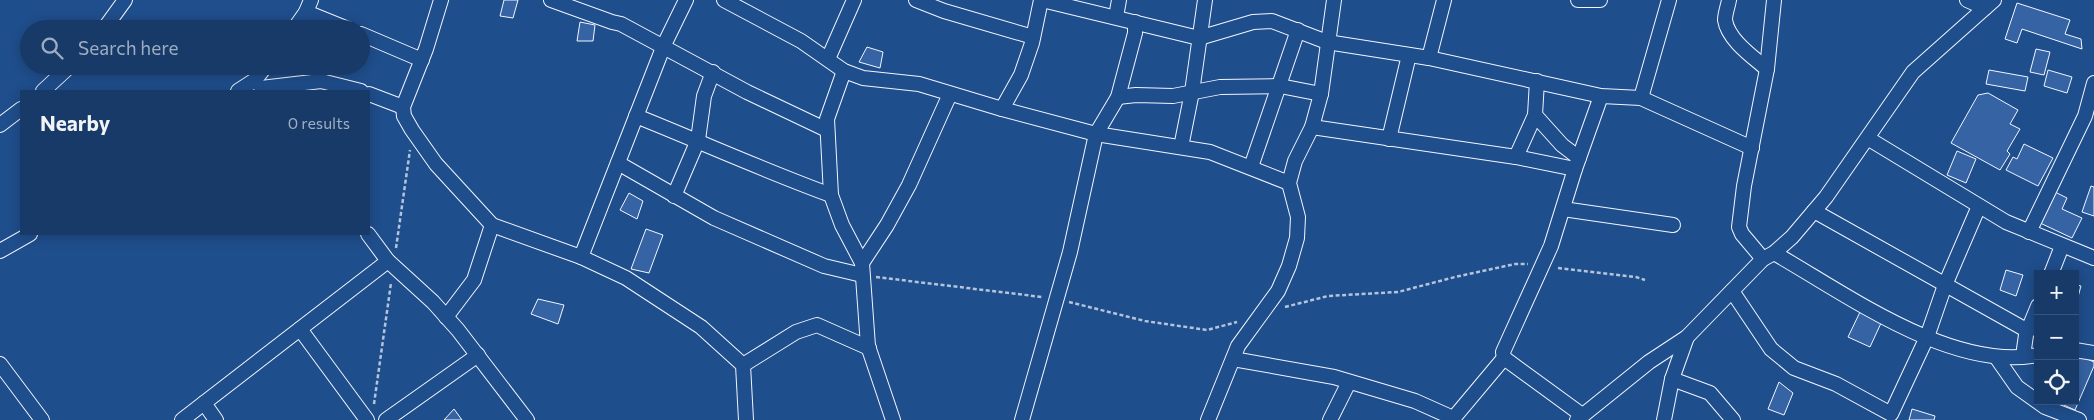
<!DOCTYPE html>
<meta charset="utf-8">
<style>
:root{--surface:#173a69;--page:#20416f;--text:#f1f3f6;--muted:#9eadc0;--line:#36547d}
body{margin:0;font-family:Commissioner,sans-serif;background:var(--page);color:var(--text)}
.controls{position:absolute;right:15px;bottom:15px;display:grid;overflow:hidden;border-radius:0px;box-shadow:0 2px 12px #0003}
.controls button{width:45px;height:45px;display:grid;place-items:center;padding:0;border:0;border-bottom:1px solid var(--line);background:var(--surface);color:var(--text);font:25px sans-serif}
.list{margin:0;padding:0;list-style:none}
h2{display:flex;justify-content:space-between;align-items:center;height:65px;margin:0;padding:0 20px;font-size:21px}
h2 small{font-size:16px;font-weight:400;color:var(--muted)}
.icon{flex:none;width:28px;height:28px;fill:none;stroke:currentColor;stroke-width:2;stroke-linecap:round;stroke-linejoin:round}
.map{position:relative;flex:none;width:2094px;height:420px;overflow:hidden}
.search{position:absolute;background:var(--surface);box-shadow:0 2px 12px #0003;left:20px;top:20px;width:350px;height:55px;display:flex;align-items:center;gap:12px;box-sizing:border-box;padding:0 18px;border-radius:28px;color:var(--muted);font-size:19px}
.panel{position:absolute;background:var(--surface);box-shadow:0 2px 12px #0003;left:20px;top:90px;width:350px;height:145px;border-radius:0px}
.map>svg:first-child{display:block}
.building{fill:#3563a3;stroke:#f2f6ff}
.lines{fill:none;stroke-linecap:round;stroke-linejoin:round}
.street-casing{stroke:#f2f6ff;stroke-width:16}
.path{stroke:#b3c4dc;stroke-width:2.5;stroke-dasharray:4 2.5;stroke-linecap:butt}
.street{stroke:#1f4e8c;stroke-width:14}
</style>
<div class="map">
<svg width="2094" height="420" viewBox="0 0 2094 420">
<rect width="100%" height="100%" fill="#1f4e8c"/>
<g class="building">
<polygon points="504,0 518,0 513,18 500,16"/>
<polygon points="2017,3 2070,20 2065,34 2081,39 2082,49 2022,29 2017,43 2005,39"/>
<polygon points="580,22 595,25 593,41 577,41"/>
<polygon points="867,47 883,52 880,68 859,62"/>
<polygon points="2036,49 2050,52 2044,75 2030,72"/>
<polygon points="1989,70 2028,77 2025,91 1986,84"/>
<polygon points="2048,70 2072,77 2067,93 2044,86"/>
<polygon points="1988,93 2018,110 2010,124 2020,129 2007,151 2010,154 2000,170 1951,143 1978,95"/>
<polygon points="2024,144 2053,158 2038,186 2006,170 2013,157 2017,159"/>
<polygon points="1957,151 1976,159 1966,183 1947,175"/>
<polygon points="2091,186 2094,187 2094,216 2082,212"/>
<polygon points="2053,191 2067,198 2062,209 2082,218 2072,238 2038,222"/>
<polygon points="629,193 643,201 637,219 620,210"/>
<polygon points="646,229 663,235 649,273 631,269"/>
<polygon points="2006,270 2023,275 2016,296 2000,290"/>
<polygon points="2075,284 2081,286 2075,308"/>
<polygon points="538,299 564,305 558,324 531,314"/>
<polygon points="1861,310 1882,321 1870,347 1848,337"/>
<polygon points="2078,355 2094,362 2094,366 2075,410 2057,402 2075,401 2075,360"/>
<polygon points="1779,382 1793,393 1784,415 1768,409"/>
<polygon points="454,409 462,420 444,420"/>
<polygon points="1912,409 1935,416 1934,420 1909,420"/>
</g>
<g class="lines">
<defs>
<g id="street">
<polyline points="441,0 426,49 403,107 404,116 412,130 436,164 492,225 581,257 626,278 701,327 743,365 746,420"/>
<polyline points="551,0 612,22 621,24 747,92 827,130"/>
<polyline points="724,0 801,41 844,71 863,78 919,84 1002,109 1096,134 1210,152 1289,183"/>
<polyline points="916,0 944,11 1033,37"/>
<polyline points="1042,0 1199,38 1253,22 1272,21 1327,42 1429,58 1601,96 1641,98 1752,148"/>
<polyline points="1578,0 1600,0"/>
<path d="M 1729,0 C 1728,6 1725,14 1725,20 C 1728,40 1753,57 1767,69"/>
<polyline points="1967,0 1985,8"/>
<polyline points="306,12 348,29"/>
<polyline points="1116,17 1119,0"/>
<polyline points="104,29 125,0"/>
<polyline points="294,29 306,12 311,0"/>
<polyline points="361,34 422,60"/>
<polyline points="1429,58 1444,0"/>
<polyline points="828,59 854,0"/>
<polyline points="844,71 827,119 831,195 842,225 862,263 868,346 893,420"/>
<polyline points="261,88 321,81 361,91"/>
<polyline points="43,91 70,66"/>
<polyline points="238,91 255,80 266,66"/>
<polyline points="369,94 403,107"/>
<polyline points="1118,97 1136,95 1173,96 1220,87 1280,86 1321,94"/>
<polyline points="1641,98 1669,0"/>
<polyline points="1002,109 1021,75 1032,43 1041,0"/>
<polyline points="1535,115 1562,145 1579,158"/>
<path d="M 636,116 C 701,142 765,171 831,195"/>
<polyline points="0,125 21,109"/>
<polyline points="1312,127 1516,157 1575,169"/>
<polyline points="1389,139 1409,55"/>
<polyline points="1869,139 2006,222 2094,258"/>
<polyline points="1181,147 1192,92 1205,0"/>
<polyline points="1516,157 1535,115 1537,81"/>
<polyline points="618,163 714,218 824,266 862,275"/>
<polyline points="1251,167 1298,30"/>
<polyline points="674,196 698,140 704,96 713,72"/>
<polyline points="1563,209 1673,225"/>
<polyline points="1814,211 2028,331"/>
<polyline points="2029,232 2085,116 2094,83"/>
<polyline points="368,234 388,261 433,302 458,330 527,420"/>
<polyline points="0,251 30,234"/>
<path d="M 1774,253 C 1846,294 1952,372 2038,355"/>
<polyline points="581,257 664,45 686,0"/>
<polyline points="1763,259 1742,234 1739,227 1744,186 1767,69 1774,0"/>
<polyline points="862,263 887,225 909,185 950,94"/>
<polyline points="2051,274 2062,246"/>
<polyline points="1732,291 1771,349 1794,368 1836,384 1891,414 1927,337 1945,285 1979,206"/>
<polyline points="446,317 474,280 492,225"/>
<polyline points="300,329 367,420"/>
<polyline points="2075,350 2094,353"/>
<polyline points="2023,356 2026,335 2038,306"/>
<polyline points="1996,357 2017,387 2045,407 2079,420"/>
<polyline points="1233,359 1334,377 1415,401 1453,418"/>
<polyline points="0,364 42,420"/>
<polyline points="743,365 796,332 817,325 869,348"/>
<polyline points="1672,379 1710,393 1733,420"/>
<polyline points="204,403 216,420"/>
<polyline points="1582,415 1504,358 1503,352 1551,246 1575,169 1601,96"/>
<polyline points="182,420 388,261"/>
<polyline points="386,420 478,355"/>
<polyline points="1022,420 1070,252 1096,134 1118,97 1135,33 1135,22"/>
<polyline points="1208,420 1238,346 1278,291 1289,266 1297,238 1298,217 1289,183 1295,161 1312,127 1321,94 1334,0"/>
<polyline points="1330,420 1349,382"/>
<polyline points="1452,420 1504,358"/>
<polyline points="1577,420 1649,362 1687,337 1763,259 1774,253 1792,237 1826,197 1913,72 1994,0"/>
<polyline points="1664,420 1672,379 1687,337"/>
</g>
</defs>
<use href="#street" class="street-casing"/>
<g class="path">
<polyline points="396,248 410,150"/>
<polyline points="1558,268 1636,277 1645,280"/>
<polyline points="876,277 1042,297"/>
<polyline points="1069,302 1145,321 1207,330 1237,322"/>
<polyline points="1285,307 1328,296 1398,292 1455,277 1515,264 1528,264"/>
<polyline points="374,404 391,283"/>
</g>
<use href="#street" class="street"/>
</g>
</svg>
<div class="controls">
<button>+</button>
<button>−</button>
<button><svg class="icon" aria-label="locate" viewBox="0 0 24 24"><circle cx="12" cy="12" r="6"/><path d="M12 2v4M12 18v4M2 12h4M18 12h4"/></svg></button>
</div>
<div class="search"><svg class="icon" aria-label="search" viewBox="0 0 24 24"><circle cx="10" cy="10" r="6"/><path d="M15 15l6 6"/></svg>Search here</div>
<section class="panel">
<h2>Nearby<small>0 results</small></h2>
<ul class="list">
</ul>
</section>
</div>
